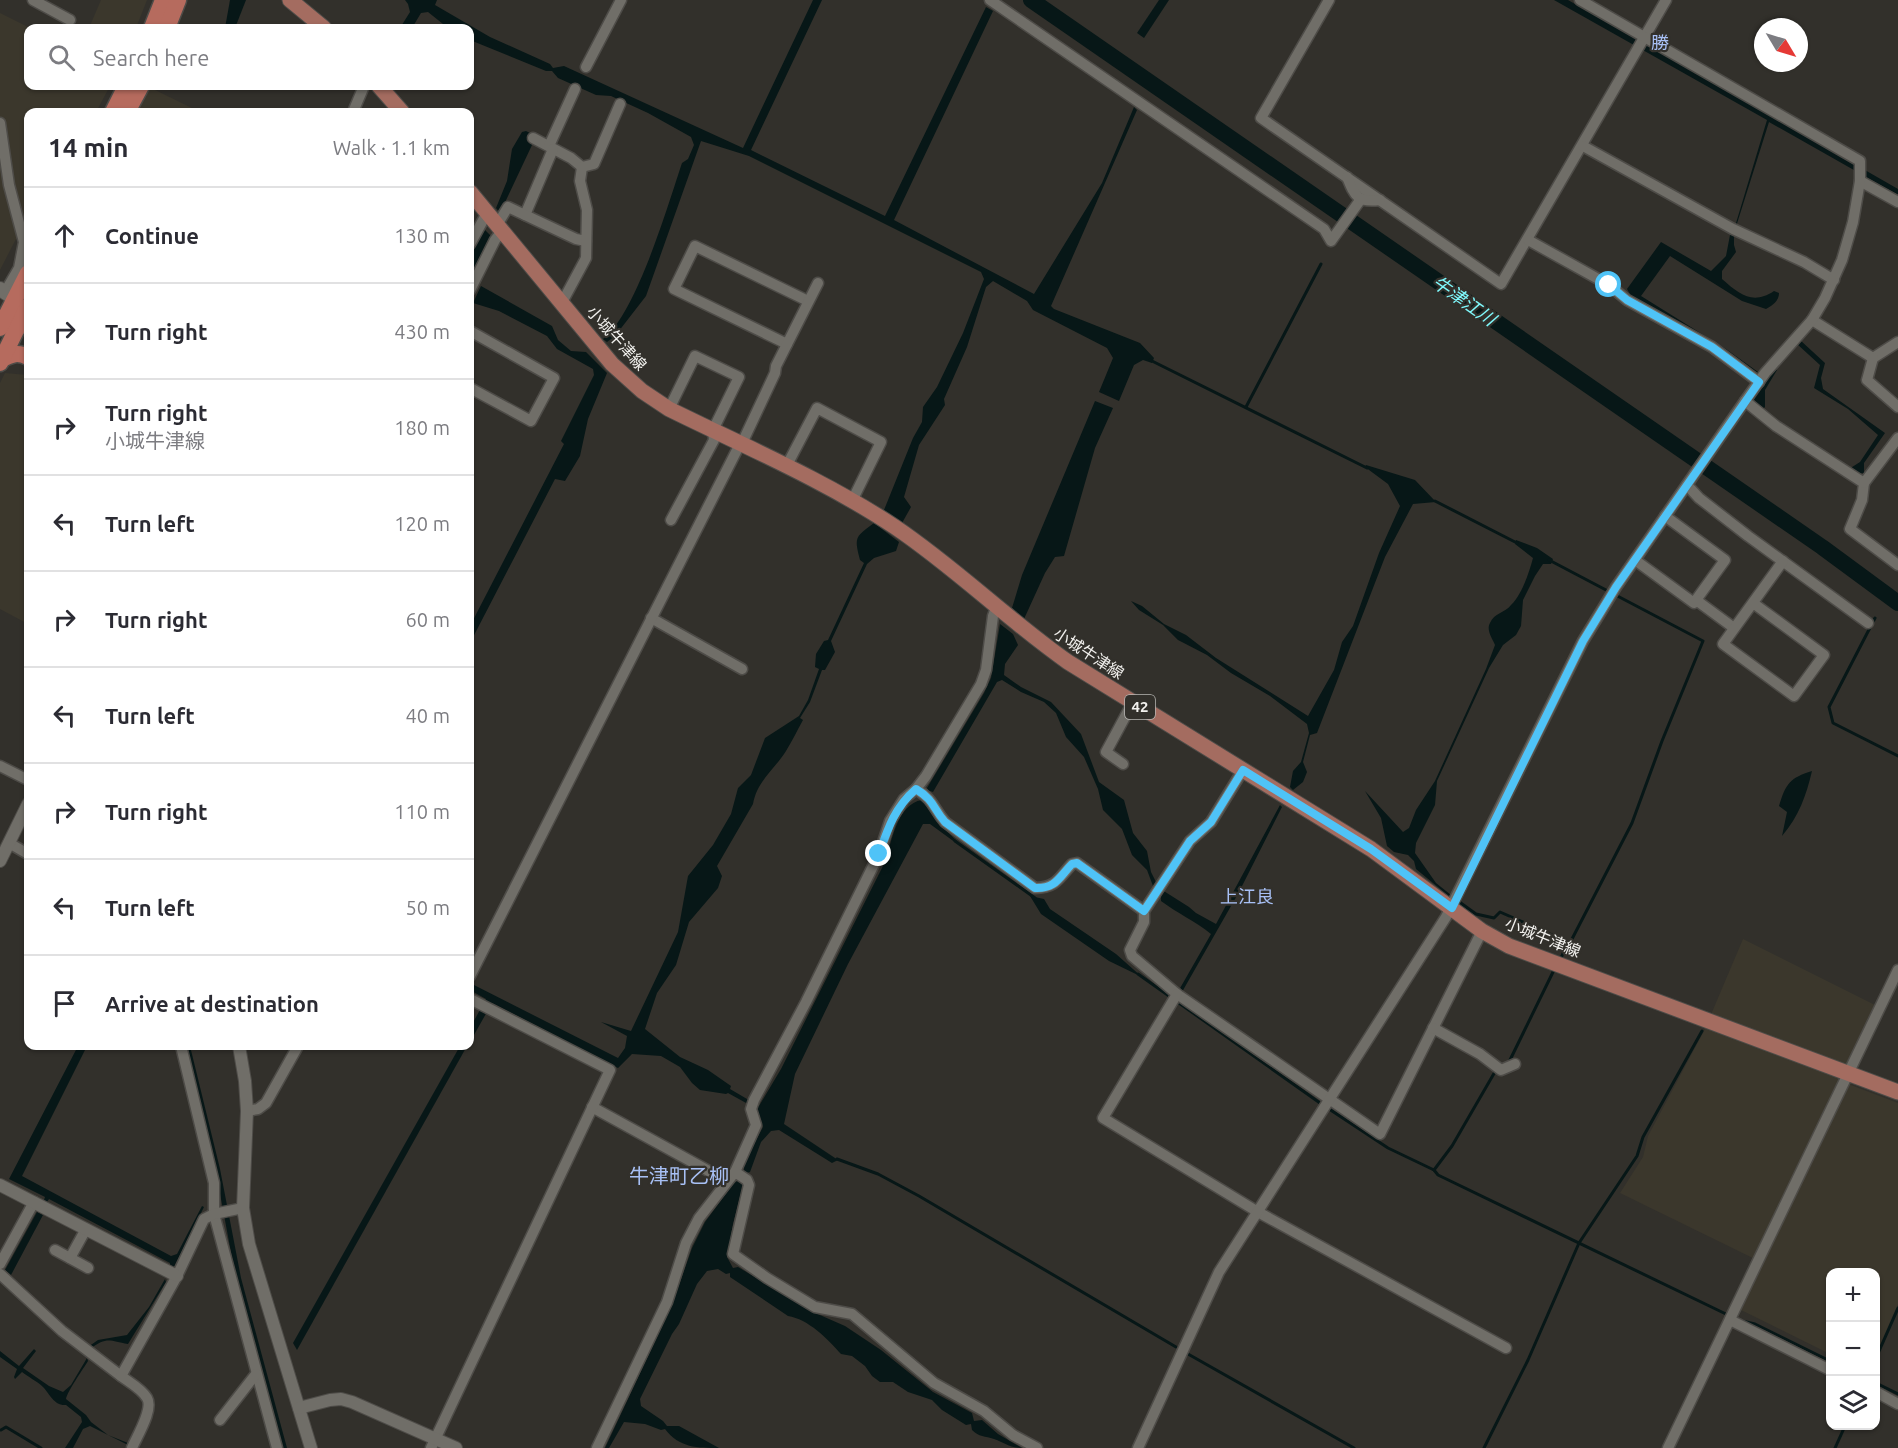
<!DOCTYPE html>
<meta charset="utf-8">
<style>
:root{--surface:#fff;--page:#f2f2f3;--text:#2b2b33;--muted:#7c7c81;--line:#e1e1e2}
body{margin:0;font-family:Ubuntu,"Noto Sans JP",sans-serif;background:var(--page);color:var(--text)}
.controls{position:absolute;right:18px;bottom:18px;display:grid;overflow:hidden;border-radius:12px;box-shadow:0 2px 4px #0004}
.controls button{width:54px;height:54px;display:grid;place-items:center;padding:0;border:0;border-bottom:2px solid var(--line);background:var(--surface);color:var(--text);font:30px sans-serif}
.compass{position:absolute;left:1754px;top:18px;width:54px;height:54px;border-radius:50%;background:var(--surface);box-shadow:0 2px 4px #0004;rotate:128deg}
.stop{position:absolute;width:18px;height:18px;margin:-14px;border:4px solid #4fc3f7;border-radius:50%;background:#fff}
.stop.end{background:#4fc3f7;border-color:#fff;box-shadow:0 2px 6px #0008}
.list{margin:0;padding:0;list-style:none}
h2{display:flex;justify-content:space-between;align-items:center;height:78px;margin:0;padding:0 24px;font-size:26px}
h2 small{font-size:20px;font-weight:400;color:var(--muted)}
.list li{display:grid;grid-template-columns:39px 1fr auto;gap:18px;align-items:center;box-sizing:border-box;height:96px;padding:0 24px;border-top:2px solid var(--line)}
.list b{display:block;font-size:22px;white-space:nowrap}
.list p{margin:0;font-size:20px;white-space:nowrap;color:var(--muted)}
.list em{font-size:20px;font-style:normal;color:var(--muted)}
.icon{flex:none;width:33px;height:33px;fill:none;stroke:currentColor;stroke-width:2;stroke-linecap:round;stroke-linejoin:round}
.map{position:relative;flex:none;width:1898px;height:1448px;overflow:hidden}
.search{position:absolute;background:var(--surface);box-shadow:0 2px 4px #0004;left:24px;top:24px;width:450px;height:66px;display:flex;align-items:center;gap:15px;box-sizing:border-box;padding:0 21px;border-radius:12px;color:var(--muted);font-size:22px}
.panel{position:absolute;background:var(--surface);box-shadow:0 2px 4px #0004;left:24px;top:108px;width:450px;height:942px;border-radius:12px}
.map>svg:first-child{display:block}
.built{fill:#3b372c}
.water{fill:#071717}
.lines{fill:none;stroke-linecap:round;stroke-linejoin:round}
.stream{stroke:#071717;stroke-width:3}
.river{stroke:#071717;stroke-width:16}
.minor-casing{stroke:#4e4c48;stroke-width:13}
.tertiary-casing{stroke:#4e4c48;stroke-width:14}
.secondary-casing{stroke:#4e4c48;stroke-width:16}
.primary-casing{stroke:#4e4c48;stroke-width:17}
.trunk-casing{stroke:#4e4c48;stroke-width:19}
.minor{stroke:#706e68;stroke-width:10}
.tertiary{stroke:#706e68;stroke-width:12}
.secondary{stroke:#706e68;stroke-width:14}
.primary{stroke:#a46c60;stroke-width:15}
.trunk{stroke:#b66b5e;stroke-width:16}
.route{stroke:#4fc3f7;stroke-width:8}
.labels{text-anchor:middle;stroke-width:4.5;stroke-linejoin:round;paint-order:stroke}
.shield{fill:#32302b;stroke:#b8b7b4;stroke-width:1.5}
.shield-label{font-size:15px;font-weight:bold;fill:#f2f1ee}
.street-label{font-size:16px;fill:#f2f1ee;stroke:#32302b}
.neighbourhood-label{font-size:18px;fill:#a8c0f5;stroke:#32302b}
.water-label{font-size:18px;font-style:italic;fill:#7ff8fb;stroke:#32302b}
.quarter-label{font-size:20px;fill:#a8c0f5;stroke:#32302b}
</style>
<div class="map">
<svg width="1898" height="1448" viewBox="0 0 1898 1448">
<rect width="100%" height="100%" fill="#32302b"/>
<g class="built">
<polygon points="101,0 147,0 136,28 89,28"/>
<polygon points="0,13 30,28 28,86 110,86 96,112 28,112 28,241 16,239 0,270"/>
<polygon points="149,87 196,110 195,112 136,112"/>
<polygon points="5,373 28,375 28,624 0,609 0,383"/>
<polygon points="1743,939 1883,1009 1848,1084 1898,1103 1898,1304 1876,1354 1876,1272 1830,1272 1830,1354 1739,1309 1761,1262 1620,1193 1643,1157 1648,1136 1704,1031"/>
</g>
<g class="water">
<polygon points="230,0 246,0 235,28 225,28"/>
<path d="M 405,0 L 437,0 L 435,5 L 490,37 L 550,64 L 553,68 L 564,66 L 743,148 L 813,0 L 822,0 L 751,150 L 885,216 L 986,7 L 993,11 L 894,220 L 1034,294 L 1102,183 L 1134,107 L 1137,110 L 1051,306 L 1054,309 L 1140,343 L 1154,358 L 1152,363 L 1143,360 L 1134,365 L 1119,401 L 1099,392 L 1113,358 L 1107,348 L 1033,310 L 1027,301 L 993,281 L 986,287 L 967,347 L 944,399 L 945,405 L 919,445 L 904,497 L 911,507 L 902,523 L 884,510 L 913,438 L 922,422 L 923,407 L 937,387 L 963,333 L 984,279 L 981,272 L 749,156 L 701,141 L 646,296 L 615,336 L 607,342 L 603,339 C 636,314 668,205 682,163 L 688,159 L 694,145 L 691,137 L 648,113 L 611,96 L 596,95 L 558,78 L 552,71 L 546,71 L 470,40 L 470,28 L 448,28 L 428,12 L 421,13 L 412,28 L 400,28 L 410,12 L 408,4 Z"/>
<polygon points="1159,0 1169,0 1144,38 1137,33"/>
<path d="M 1554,0 L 1568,0 L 1898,189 L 1898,195 L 1769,122 L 1734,233 L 1734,245 L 1736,252 L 1722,271 L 1722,279 C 1740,295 1753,305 1774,291 L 1779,293 C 1779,301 1773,305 1766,309 L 1742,301 L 1670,256 L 1641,296 L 1726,349 L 1765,377 L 1775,368 L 1777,370 L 1765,390 L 1765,407 L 1763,409 L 1755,403 L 1754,399 L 1764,382 L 1724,353 L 1631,296 L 1627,289 L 1661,242 L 1711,271 L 1726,256 L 1730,235 L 1733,233 L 1767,120 Z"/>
<polygon points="526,131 530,133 532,145 500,213 496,208 507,181 512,149 522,132"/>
<polygon points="484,229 491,236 470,280 470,257"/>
<polygon points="481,286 552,326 558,340 571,351 586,352 607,373 588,419 580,456 565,481 555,479 470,643 470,626 564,444 561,441 594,375 593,369 557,349 547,336 499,311 473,303"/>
<polygon points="1800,340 1825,363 1821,378 1823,389 1885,433 1864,463 1864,473 1857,474 1849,469 1860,462 1878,435 1848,409 1814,388 1820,365 1797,344"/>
<polygon points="1095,401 1113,408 1095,448 1064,556 1055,557 1045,573 1024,619 1012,608 1022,575"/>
<polygon points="1366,465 1415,480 1436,502 1413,504 1385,557 1317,733 1310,735 1303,762 1307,772 1303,782 1293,790 1290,787 1293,771 1301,762 1309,733 1307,724 1270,696 1231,673 1207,655 1178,640 1163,625 1139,610 1131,601 1142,606 1164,624 1186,635 1216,658 1308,716 1334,670 1342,642 1353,626 1379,553 1400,506 1388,484 1365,467"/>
<path d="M 874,523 L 899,542 L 896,551 L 874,558 L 867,564 L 831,641 L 835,652 L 825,670 L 822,670 L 810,702 L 800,718 L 803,720 C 797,731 792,741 786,751 C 774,770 757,781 753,804 L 717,866 L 722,876 L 718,888 L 689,922 L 676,965 L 657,993 L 645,1029 L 680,1057 L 708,1070 L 731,1086 L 730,1089 L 759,1106 L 781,1069 L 885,862 C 892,841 897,804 922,800 L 928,790 L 927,788 L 984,693 L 991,678 L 1000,624 L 1013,634 L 1018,645 L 1005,664 L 1004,675 L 1021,687 L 1051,702 L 1081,734 L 1099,782 L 1124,800 L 1133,833 L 1147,851 L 1151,872 L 1159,888 L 1189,907 L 1196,913 L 1216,924 L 1280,805 L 1282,807 L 1239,892 L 1182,992 L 1179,990 L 1211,934 C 1195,921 1177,913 1161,901 L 1161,896 L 1153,886 L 1147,870 L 1132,855 L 1122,829 L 1103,810 L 1098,789 L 1084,757 L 1066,737 L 1056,713 L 1044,702 L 1021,692 L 1002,680 L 997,682 L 933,792 L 930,791 L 924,800 L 937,822 L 957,841 L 956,843 L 930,824 L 923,824 L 848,964 L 795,1074 L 784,1124 L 838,1160 L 832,1163 L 779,1130 L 771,1131 L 761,1142 L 750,1172 L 746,1173 L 742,1182 L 743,1185 L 733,1224 L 727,1257 L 733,1268 L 738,1267 L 813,1312 L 845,1326 L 881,1350 L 933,1392 L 972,1413 L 974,1421 L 982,1420 L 998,1434 L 1022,1448 C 1010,1448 1005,1443 994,1439 C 985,1436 979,1437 972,1430 L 971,1424 L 966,1425 L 942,1410 L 932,1400 L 908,1392 L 893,1382 L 880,1382 L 872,1376 L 865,1366 L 852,1356 L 841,1354 C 828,1339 808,1319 788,1316 L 730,1277 L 730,1273 L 726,1274 L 718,1269 L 707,1271 L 697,1284 L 679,1324 L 672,1334 L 640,1399 L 641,1406 L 663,1421 L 667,1426 L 679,1426 L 719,1448 C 698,1448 679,1448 665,1429 L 661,1430 L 645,1424 L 624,1422 L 609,1448 L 605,1448 L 672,1305 L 692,1248 L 705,1222 L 734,1183 L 739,1180 L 744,1171 L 743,1165 L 763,1127 L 757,1109 L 728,1093 L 726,1094 L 700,1090 L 692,1083 L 680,1067 L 661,1056 L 632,1054 L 618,1068 L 492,1003 L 470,1042 L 470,1028 L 486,999 L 470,990 L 470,983 L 618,1058 L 625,1048 L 627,1036 L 601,1022 L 631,1031 L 678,932 L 688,876 L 713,845 L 731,814 L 738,788 L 751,775 L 765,738 L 799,716 L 808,700 L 819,669 L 815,667 L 816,654 L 824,641 L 828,640 L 864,563 L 860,560 C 854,537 855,537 874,523 Z"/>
<path d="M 1516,540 L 1537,548 L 1553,559 L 1551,564 L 1543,564 L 1535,576 L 1523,600 L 1521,626 L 1516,635 L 1503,645 L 1489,668 L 1437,781 L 1435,805 L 1416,843 L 1415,853 L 1436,883 L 1451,895 L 1450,897 L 1416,869 L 1414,861 L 1408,855 L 1394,852 L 1387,846 L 1381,818 L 1365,791 L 1403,832 L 1409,828 L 1416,810 L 1435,781 L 1486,669 L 1495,645 C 1492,638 1486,630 1490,623 C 1494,613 1505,613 1511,605 C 1522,594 1529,573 1533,558 L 1515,544 Z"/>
<path d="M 1812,771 C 1806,796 1799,816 1782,836 L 1787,812 L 1779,806 C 1786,783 1790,778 1812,771 Z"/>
<polygon points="1030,896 1044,899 1050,909 1116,954 1142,977 1109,961 1041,914"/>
<polygon points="78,1046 87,1046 22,1176 171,1256 177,1254 202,1206 204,1207 174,1267 170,1267 170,1263 49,1199 47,1202 44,1200 45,1197 9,1179"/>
<polygon points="185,1046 190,1046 220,1169 241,1278 287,1448 282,1448 236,1279 215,1167"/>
<polygon points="460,1046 467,1046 297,1350 293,1343"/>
<polygon points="37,1212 43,1215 11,1275 5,1270"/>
<path d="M 165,1279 L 166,1282 L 128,1344 C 110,1341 107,1336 90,1349 L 88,1347 L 98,1340 L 127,1335 L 149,1307 Z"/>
<path d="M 34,1349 L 36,1351 L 23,1368 L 49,1386 L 63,1392 L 71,1385 L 87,1358 L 88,1361 C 83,1369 67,1392 66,1399 L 86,1415 L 91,1422 L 108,1435 L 128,1443 L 128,1445 L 90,1426 L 83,1429 L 73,1448 L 65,1448 L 82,1422 L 81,1417 L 66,1405 C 54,1406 50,1394 43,1387 C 37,1381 28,1377 22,1372 L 15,1379 L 14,1377 L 17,1369 L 0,1357 L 0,1351 L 19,1366 Z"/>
</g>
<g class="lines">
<g class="stream">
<polyline points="1150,360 1367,468"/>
<polyline points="1246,407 1321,264"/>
<polyline points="1435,501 1517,543"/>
<polyline points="1549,560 1703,641 1662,741 1632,823 1572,939 1567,944 1561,958"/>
<polyline points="1875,618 1829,707 1833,723 1898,756"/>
<polyline points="955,841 1035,898"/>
<polyline points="1458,901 1476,914 1494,918 1500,912 1566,941 1567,944"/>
<polyline points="1138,974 1320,1103 1388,1148 1434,1170 1438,1175 1728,1315"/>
<polyline points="1509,1062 1553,972"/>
<polyline points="837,1159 878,1174 919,1196 1176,1347"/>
<polyline points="1434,1170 1452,1146 1496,1070"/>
<polyline points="1742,1321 1755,1324 1830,1361"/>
<polyline points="1188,1354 1354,1448"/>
<polyline points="1876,1358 1898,1308"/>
<polyline points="1876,1383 1898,1394"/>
<polyline points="1,1430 6,1427 41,1448"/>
<polyline points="1484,1448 1528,1360 1579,1243 1637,1156 1643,1137 1702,1031"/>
<polyline points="1835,1448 1845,1426"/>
</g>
<polyline class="river" points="1031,0 1822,547 1898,603"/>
<defs>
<g id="minor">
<polyline points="33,0 70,20"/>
<polyline points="990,0 1324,229 1331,241 1361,199"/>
<polyline points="1329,0 1261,118 1501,284 1666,0"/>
<polyline points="586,67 621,0"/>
<polyline points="353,112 364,86"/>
<polyline points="0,123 9,185 24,242 19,268 5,292"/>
<polyline points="533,138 571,158 582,167"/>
<polyline points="549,146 575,89"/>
<polyline points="1583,146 1733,229 1804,262 1834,280"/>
<path d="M 1347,177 C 1355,197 1358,203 1380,200"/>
<polyline points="1860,181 1898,202"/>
<polyline points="525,215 553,149"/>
<polyline points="497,225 508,207 576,239 586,241"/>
<polyline points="1528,240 1609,285 1627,300 1712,347 1759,382"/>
<polyline points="470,244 487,213"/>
<polyline points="470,290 495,240 502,231"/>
<polyline points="561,302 565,297 586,258 587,210 580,181 582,167 594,164 620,104"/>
<polyline points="1812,320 1873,358 1898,342"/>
<polyline points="470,331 554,378 531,421 470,388"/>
<polyline points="787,344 674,289 695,246 808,301"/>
<polyline points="1873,358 1867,380 1898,407"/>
<polyline points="1745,401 1776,426 1864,483 1862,500 1850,529 1898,565"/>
<polyline points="669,409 695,356 739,377 713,430 714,440 671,520"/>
<polyline points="786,467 817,408 881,442 852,501"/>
<polyline points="1864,483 1898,438"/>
<polyline points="1687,485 1699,498 1748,536 1868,623"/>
<polyline points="1665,516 1725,560 1696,600"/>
<polyline points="1635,560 1694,603 1696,600 1734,628"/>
<polyline points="1753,603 1824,655 1794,696 1723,644 1783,561"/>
<path d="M 996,608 L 993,616 L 986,670 L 981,684 L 926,776 L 916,789 C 935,801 932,807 945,822 L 1035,888 C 1056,888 1059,878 1072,864 L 1077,863 L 1144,911"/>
<polyline points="651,618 742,669"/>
<polyline points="1123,764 1106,752 1133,702"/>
<polyline points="0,766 28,780"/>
<polyline points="1243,770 1211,822 1190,841 1144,911 1144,922 1130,950 1132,956 1177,994 1380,1134 1482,931"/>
<polyline points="9,843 28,854"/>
<polyline points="470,976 740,444 744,439 775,373 776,366 818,283"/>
<polyline points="1177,994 1103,1118 1258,1212 1506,1348"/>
<polyline points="1433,1028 1480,1054 1501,1070 1515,1064"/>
<polyline points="181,1046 214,1183 214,1214 277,1448"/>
<polyline points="592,1107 727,1181"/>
<polyline points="247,1111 258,1109 266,1103 298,1046"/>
<polyline points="735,1172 756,1125 751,1109 754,1100 806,1002 879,854 890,821 904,799 916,789"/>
<polyline points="55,1250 88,1268"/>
<polyline points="70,1258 86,1229"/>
<polyline points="0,1264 34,1202"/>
<polyline points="0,1274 62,1331 121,1376"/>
<polyline points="1730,1320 1830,1370"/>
<polyline points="1876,1392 1898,1404"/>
<polyline points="220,1420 256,1374"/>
<path d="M 132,1448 C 137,1436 154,1409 147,1398 C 142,1389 129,1382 121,1376 L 177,1276 L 204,1219 L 214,1214 L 243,1208"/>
<polyline points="431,1448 610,1070 470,999"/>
<polyline points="597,1448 667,1302 686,1243 699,1218 735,1172 747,1180 749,1185 733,1254 767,1278 815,1307 852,1314 934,1383 984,1411 1013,1435 1037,1448"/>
<polyline points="1138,1448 1219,1272 1446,917 1583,641 1616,587 1745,401 1765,373 1812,320 1825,298 1842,260 1853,222 1860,181 1860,161 1580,0"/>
<polyline points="1668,1448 1898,970"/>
</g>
<g id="tertiary">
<polyline points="22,310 28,330"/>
<polyline points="0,861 28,804"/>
<polyline points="239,1046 245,1081 247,1111 243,1208 249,1244 311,1448"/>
<polyline points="0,1185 177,1276"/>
<polyline points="299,1408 330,1400 341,1399 352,1402 456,1448"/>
</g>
<polyline id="secondary" points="0,289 15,299"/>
<g id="primary">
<polyline points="290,0 324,28"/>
<polyline points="379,86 402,112"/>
<path d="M 470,192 L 612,364 L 642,391 L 669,409 C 744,446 826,481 895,527 C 956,568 1008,620 1068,662 L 1371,849 L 1482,931 L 1509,946 L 1898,1092"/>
</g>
<g id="trunk">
<polyline points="152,28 163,0"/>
<polyline points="167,28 178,0"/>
<polyline points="113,112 126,86"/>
<polyline points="127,112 141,86"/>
<polyline points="0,328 28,273"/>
<path d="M 2,359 C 12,354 18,352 28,357"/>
<polyline points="0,363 28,306"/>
</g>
</defs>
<use href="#minor" class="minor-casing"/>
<use href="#tertiary" class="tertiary-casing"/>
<use href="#secondary" class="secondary-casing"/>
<use href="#primary" class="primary-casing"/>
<use href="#trunk" class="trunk-casing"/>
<use href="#minor" class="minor"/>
<use href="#tertiary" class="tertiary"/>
<use href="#secondary" class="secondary"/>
<use href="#primary" class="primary"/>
<use href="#trunk" class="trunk"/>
</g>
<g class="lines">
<path class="route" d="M 879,854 C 888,828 895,807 916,789 C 935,801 932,807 945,822 L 1035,888 C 1056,889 1059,877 1072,864 L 1077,863 L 1144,911 L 1190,841 L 1211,822 L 1243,770 L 1371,849 L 1452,908 L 1583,641 L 1616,587 L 1759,382 L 1712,347 L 1627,300 L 1609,285"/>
</g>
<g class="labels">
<rect class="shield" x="1125" y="695" width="30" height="24" rx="4.5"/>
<g class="shield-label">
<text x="1140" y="712">42</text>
</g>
<g class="street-label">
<text transform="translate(617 338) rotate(48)" y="6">小城牛津線</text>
<text transform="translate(1089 653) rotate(33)" y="6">小城牛津線</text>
<text transform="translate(1543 937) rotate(22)" y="6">小城牛津線</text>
</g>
<g class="neighbourhood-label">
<text x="1660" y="49">勝</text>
<text x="1247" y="903">上江良</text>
</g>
<g class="water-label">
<text transform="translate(1464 301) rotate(35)" y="6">牛津江川</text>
</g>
<g class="quarter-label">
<text x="679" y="1183">牛津町乙柳</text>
</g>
</g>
</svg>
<div class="controls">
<button>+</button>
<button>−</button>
<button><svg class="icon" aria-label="layers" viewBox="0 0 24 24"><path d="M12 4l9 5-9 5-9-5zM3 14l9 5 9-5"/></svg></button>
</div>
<svg class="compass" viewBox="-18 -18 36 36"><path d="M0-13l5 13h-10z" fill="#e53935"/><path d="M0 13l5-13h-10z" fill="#7c7c81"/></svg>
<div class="stop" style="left:1609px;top:285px"></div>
<div class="stop end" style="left:879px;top:854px"></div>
<div class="search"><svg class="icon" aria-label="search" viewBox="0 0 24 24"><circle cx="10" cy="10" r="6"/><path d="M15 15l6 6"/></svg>Search here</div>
<section class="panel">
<h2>14 min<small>Walk · 1.1 km</small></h2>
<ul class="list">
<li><svg class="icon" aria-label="ahead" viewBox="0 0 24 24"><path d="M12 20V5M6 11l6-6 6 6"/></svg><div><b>Continue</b></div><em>130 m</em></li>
<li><svg class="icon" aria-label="right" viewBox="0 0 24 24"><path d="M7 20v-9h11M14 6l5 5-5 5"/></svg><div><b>Turn right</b></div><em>430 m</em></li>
<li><svg class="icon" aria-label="right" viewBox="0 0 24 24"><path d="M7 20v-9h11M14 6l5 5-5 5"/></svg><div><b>Turn right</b><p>小城牛津線</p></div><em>180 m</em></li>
<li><svg class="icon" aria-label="left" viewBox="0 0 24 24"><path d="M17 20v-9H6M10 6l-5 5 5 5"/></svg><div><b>Turn left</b></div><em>120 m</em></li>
<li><svg class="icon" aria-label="right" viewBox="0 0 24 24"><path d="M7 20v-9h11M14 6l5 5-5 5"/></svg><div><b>Turn right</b></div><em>60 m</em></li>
<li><svg class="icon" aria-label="left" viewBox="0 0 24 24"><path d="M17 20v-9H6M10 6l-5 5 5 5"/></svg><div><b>Turn left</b></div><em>40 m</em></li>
<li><svg class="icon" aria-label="right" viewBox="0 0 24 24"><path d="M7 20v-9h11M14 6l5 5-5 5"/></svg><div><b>Turn right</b></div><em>110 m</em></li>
<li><svg class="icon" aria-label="left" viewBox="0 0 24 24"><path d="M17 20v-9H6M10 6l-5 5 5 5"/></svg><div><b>Turn left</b></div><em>50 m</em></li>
<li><svg class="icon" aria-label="arrive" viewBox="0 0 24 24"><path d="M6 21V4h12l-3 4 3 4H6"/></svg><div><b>Arrive at destination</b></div></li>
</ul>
</section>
</div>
